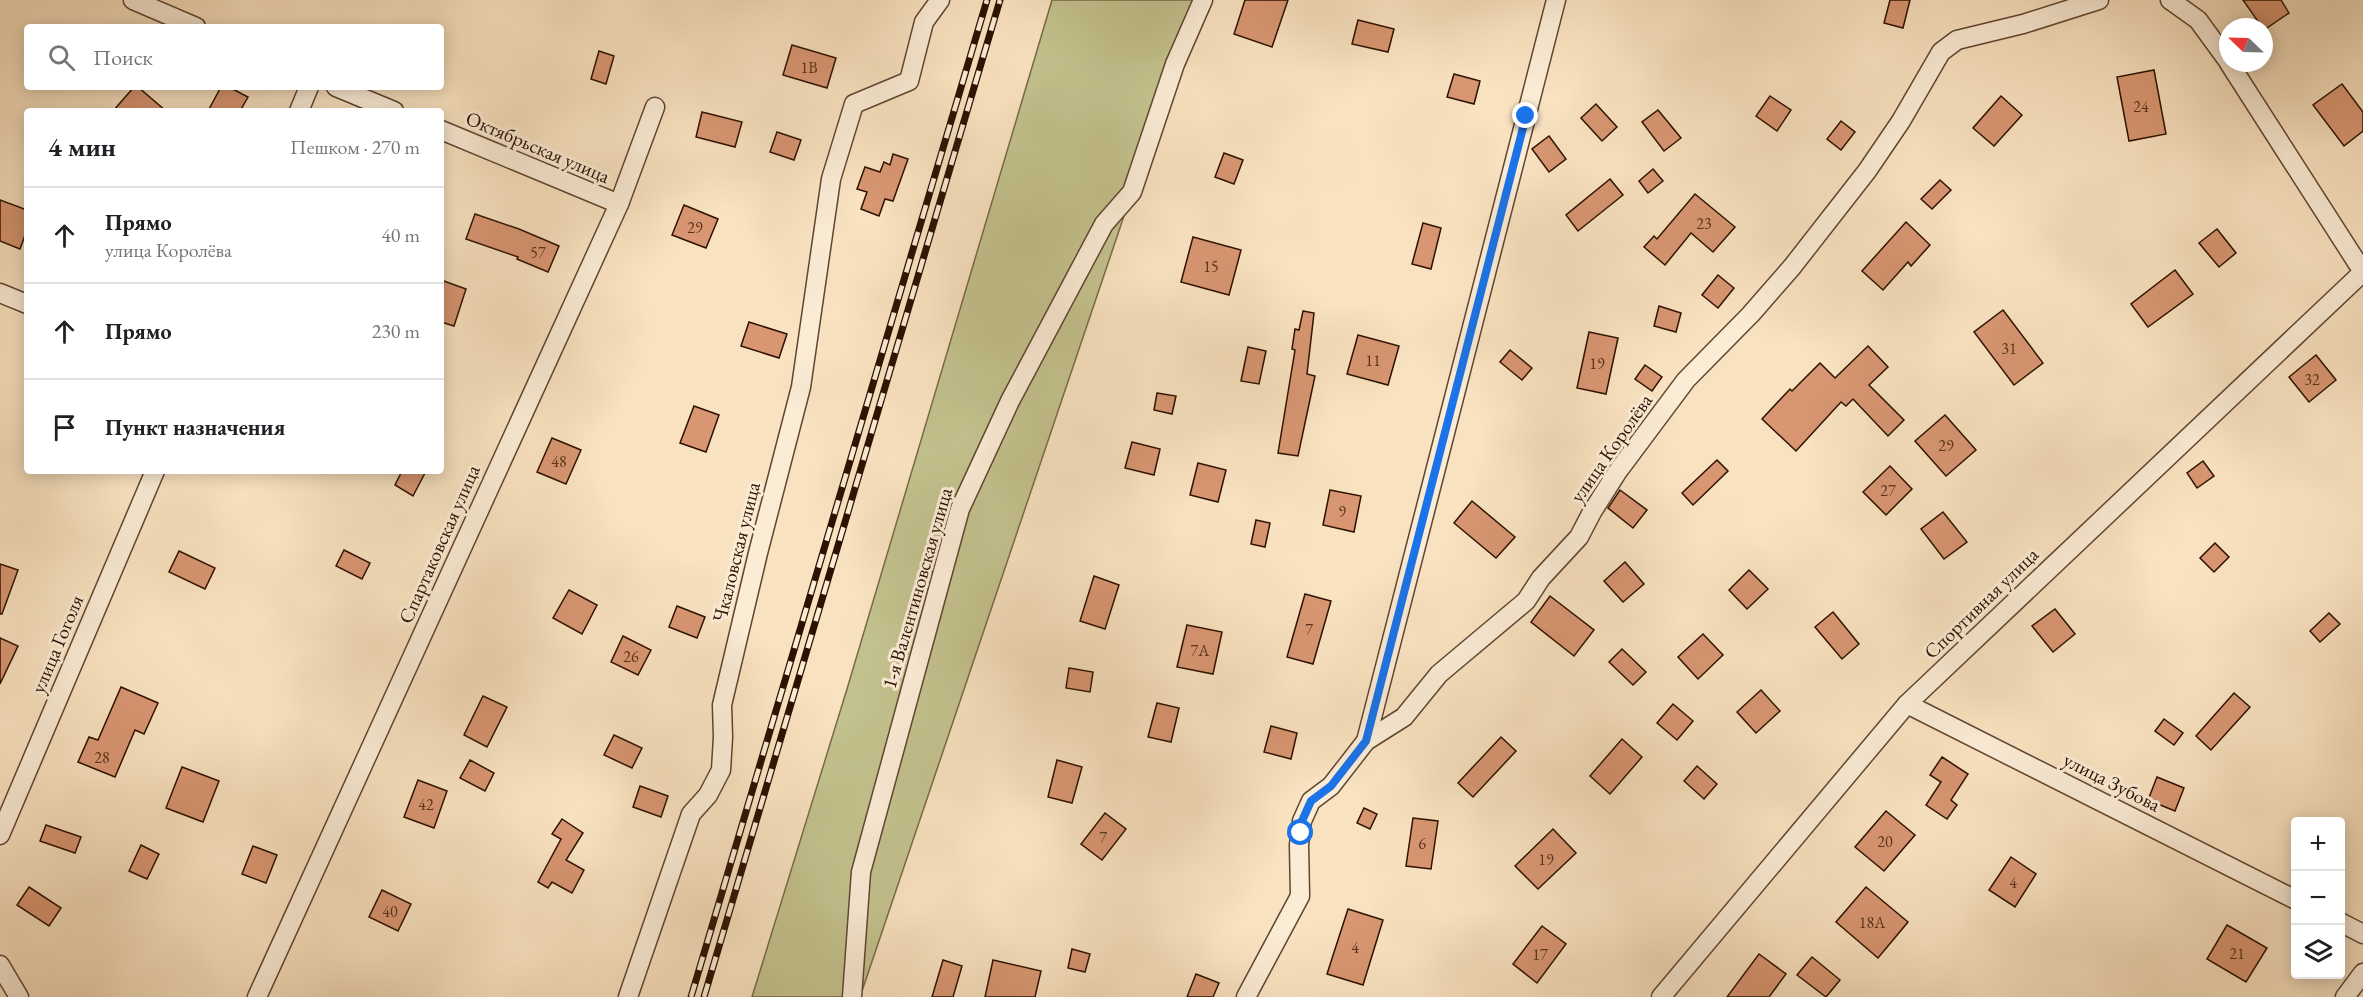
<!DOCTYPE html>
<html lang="ru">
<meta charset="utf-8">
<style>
:root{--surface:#fff;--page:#f6f6f6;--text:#202124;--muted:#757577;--line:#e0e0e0}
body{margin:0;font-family:"EB Garamond",serif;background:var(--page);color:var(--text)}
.controls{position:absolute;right:18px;bottom:18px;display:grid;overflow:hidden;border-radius:6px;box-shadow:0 3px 15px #0003}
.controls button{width:54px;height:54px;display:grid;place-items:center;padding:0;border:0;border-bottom:2px solid var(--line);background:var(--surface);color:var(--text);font:30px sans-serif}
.compass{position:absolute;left:2219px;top:18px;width:54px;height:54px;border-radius:50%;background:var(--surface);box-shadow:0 3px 15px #0003;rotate:293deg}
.stop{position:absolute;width:18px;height:18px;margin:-14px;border:4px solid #1a73e8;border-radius:50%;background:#fff}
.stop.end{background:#1a73e8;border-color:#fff;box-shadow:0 2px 6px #0008}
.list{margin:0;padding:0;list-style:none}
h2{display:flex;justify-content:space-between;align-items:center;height:78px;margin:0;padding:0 24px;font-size:26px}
h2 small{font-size:20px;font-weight:400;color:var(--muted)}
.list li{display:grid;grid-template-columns:39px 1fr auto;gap:18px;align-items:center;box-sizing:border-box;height:96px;padding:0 24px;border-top:2px solid var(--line)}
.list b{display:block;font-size:22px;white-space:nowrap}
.list p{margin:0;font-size:20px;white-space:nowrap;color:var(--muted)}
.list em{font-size:20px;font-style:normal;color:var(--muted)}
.icon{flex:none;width:33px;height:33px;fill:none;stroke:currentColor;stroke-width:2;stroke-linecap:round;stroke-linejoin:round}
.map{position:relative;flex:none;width:2363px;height:997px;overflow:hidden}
.search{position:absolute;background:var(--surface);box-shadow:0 3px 15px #0003;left:24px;top:24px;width:420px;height:66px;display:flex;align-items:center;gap:15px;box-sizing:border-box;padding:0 21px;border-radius:6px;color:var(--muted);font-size:22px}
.panel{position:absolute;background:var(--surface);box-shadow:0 3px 15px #0003;left:24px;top:108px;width:420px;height:366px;border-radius:6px}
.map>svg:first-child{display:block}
.green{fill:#c3c28e;stroke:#786a47;stroke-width:1.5}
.building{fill:#d89672;stroke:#2d1100;stroke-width:1.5}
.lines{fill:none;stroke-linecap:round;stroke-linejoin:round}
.minor-casing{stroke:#604530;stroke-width:21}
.minor{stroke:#fbecd6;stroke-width:18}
.rail-casing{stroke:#2d1100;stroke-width:7}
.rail{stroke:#fbecd6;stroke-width:4.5;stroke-dasharray:14;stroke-linecap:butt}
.route{stroke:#1a73e8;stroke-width:8}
.labels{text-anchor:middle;stroke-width:6;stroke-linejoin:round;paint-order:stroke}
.number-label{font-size:16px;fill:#58321c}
.street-label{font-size:20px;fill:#2d1100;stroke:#fbecd6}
</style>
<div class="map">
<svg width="2363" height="997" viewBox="0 0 2363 997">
<rect width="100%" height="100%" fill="#f9e2c0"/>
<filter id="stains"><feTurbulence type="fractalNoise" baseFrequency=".00333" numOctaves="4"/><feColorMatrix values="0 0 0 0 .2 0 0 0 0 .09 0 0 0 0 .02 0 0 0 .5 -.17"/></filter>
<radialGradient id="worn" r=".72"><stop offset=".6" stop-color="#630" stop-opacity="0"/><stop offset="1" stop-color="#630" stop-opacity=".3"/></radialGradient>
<polygon class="green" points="1052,0 1197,0 860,997 752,997 847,689"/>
<g class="building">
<polygon points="1245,0 1288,0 1272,47 1234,34"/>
<polygon points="1890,0 1910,0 1903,28 1884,23"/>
<polygon points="2243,0 2281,0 2289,13 2264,30"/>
<polygon points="1358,20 1394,29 1388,52 1352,44"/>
<polygon points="792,45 836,58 827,88 783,75"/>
<polygon points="599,51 614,56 606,84 591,79"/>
<polygon points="2154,70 2166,134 2129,141 2117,77"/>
<polygon points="1454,74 1480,81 1474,104 1447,97"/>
<polygon points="2342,84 2363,112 2363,131 2344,146 2313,105"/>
<polygon points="134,87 138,87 166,111 113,111"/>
<polygon points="221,87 229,87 248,97 240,111 208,111"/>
<polygon points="1770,96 1791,110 1777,131 1756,116"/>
<polygon points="2001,96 2022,115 1994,146 1973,128"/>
<polygon points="1596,104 1617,127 1602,141 1581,118"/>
<polygon points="1658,110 1681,138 1664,151 1642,122"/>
<polygon points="702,112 742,122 735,147 696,137"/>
<polygon points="1841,121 1855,132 1841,150 1827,139"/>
<polygon points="777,132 801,140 794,160 770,152"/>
<polygon points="1549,136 1566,159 1549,172 1532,149"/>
<polygon points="1224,153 1243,160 1234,184 1215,177"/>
<polygon points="893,154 908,159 893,201 885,199 879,216 861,209 867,192 857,189 865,167 880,172 884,162 890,165"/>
<polygon points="1653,169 1663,181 1648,193 1639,181"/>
<polygon points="1610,179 1623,195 1578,231 1566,215"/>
<polygon points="1940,180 1951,190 1932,209 1921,199"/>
<polygon points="1695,194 1735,227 1713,252 1691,233 1665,265 1644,247 1654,236 1657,239"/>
<polygon points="0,200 27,210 27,230 20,249 0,241"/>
<polygon points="684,205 718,219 706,248 672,235"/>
<polygon points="475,214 519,229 559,246 548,272 517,259 518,257 466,239"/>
<polygon points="1906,222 1930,245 1911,266 1908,262 1883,290 1862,271"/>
<polygon points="1423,223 1441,228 1431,269 1412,264"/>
<polygon points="2217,229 2236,253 2219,267 2199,243"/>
<polygon points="1193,237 1241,250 1229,295 1181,282"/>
<polygon points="2175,270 2193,294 2148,327 2131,304"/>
<polygon points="1718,275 1734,288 1718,308 1702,295"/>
<polygon points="441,280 466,289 454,326 441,322"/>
<polygon points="1659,306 1681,313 1676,332 1654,326"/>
<polygon points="2003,310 2043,363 2014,385 1974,332"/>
<polygon points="1303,311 1314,313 1307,374 1315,376 1298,456 1278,453 1295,350 1292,349 1295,329 1299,330"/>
<polygon points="749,322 787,334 779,358 741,346"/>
<polygon points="1589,332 1618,338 1606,394 1577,388"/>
<polygon points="1358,335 1399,346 1388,385 1347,374"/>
<polygon points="1868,346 1888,367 1869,385 1904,420 1888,436 1853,399 1846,406 1841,402 1796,451 1762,419 1790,389 1792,391 1820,363 1835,378"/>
<polygon points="1248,347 1266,351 1259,384 1241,381"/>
<polygon points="1510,350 1532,368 1522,380 1500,362"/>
<polygon points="2316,355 2336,380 2309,402 2289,377"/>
<polygon points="1645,365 1662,377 1652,391 1635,379"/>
<polygon points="1157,393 1176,396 1172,414 1154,410"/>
<polygon points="694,406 719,415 706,452 680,443"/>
<polygon points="1945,415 1976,450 1946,476 1915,441"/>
<polygon points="552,438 581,450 566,484 537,472"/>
<polygon points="1132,442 1160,449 1154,475 1125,468"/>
<polygon points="1717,460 1728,471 1693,505 1682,493"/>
<polygon points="2203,461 2214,476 2197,488 2187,473"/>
<polygon points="1198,463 1226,470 1218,502 1190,495"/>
<polygon points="1890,466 1912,489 1886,515 1863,492"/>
<polygon points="402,471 426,471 413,496 395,485"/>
<polygon points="1330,490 1361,496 1354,532 1323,525"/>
<polygon points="1620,490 1647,510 1633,528 1608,508"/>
<polygon points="1472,501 1515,537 1496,558 1454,523"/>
<polygon points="1943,512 1967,542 1944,559 1921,529"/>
<polygon points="1256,520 1270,523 1265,547 1251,544"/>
<polygon points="2215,543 2229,557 2214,572 2200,558"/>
<polygon points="344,550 370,563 362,579 336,566"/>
<polygon points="179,551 215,568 205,589 169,572"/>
<polygon points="1625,562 1644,584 1623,602 1604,581"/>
<polygon points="0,564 18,570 2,614 0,614"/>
<polygon points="1749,570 1768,589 1747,609 1729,590"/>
<polygon points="1094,576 1119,585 1105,629 1080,621"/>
<polygon points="569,590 597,605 582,634 553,618"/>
<polygon points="1305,594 1331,601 1313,664 1287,657"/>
<polygon points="1550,596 1594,630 1574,656 1531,622"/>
<polygon points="677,606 705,617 697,638 669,627"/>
<polygon points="2055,609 2075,634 2053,652 2032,626"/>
<polygon points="1833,612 1859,644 1842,659 1815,627"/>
<polygon points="2329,613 2340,624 2320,642 2310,631"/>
<polygon points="1187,625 1222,632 1213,674 1177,667"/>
<polygon points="1703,634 1723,655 1698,679 1678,657"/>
<polygon points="623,636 651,650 638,675 611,662"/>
<polygon points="0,638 18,646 0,684"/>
<polygon points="1622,649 1646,672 1633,685 1609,662"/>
<polygon points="1069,668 1093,672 1090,692 1066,688"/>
<polygon points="121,687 158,703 144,734 135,730 115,777 78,762 89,737 98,740"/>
<polygon points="1761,690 1780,711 1756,733 1737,712"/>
<polygon points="2234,693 2250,707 2211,750 2196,736"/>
<polygon points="483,696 507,707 487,747 464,735"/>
<polygon points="1157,703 1179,708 1171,742 1148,737"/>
<polygon points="1673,704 1693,721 1677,740 1657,723"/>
<polygon points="2164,719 2183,733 2174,745 2155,731"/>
<polygon points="1271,726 1297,733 1291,759 1264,752"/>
<polygon points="614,735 642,748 632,768 604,755"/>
<polygon points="1501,737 1516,751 1473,797 1458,783"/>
<polygon points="1622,739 1642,757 1610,794 1590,776"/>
<polygon points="1942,757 1968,774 1951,800 1957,805 1947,819 1926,805 1941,782 1930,775"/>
<polygon points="470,760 494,773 485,791 460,778"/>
<polygon points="1057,760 1082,767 1072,803 1048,797"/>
<polygon points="1697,766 1717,784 1704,799 1684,781"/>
<polygon points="182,767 219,781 203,822 166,808"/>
<polygon points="2157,777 2184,788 2175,811 2148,800"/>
<polygon points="418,780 447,791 434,828 404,817"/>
<polygon points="640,786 668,796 661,817 633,807"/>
<polygon points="1364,808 1377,814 1370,829 1357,823"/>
<polygon points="1886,811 1915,835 1884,871 1855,847"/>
<polygon points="1105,813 1126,829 1102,860 1081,844"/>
<polygon points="1413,818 1438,821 1431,869 1406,866"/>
<polygon points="562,819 583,833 566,860 584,870 572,893 552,882 548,888 538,882 561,839 552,834"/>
<polygon points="46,825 81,837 75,853 40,841"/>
<polygon points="1553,829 1576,853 1538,889 1515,866"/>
<polygon points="141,845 159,854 147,879 129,871"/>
<polygon points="253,846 277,855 266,883 242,874"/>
<polygon points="2011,857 2036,874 2015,907 1989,890"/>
<polygon points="29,887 61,908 49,926 17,905"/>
<polygon points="1866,887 1908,922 1878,958 1836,922"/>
<polygon points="382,890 411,904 398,931 369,917"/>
<polygon points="1348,909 1383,920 1363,985 1327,974"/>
<polygon points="2227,925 2267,948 2246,982 2207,959"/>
<polygon points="1542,926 1566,944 1537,983 1513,964"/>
<polygon points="1072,949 1090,954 1085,972 1068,968"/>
<polygon points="1759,954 1786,974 1769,997 1727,997"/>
<polygon points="1812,957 1840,980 1826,997 1797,975"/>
<polygon points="943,960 962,966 953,997 932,997"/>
<polygon points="993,960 1041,971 1035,997 985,997"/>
<polygon points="1196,974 1219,983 1213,997 1187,997"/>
</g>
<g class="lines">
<defs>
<g id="minor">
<polyline points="133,0 196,27"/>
<polyline points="2170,0 2198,20 2228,61"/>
<polyline points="2229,63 2363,272"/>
<polyline points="336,87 394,111"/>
<polyline points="299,111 309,87"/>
<polyline points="441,130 619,204"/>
<polyline points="0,293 27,304"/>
<polyline points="1907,704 2296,900"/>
<polyline points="1366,741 1556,0"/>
<polyline points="0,835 155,471"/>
<polyline points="2340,922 2363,934"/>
<polyline points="0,965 19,997"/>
<polyline points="257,997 619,204 655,107"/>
<polyline points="628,997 691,814 708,795 721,770 723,737 722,705 758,553 801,387 831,179 854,104 909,81 924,22 940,0"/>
<polyline points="852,997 861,872 960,509 1010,401 1104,224 1132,192 1175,64 1203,0"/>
<polyline points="1246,997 1300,896 1299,845 1302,821 1311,801 1331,786 1366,741 1404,717 1439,674 1526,601 1541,578 1579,537 1592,512 1618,471 1686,380 1751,314 1792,267 1867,171 1901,121 1941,52 1957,40 2023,24 2099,0"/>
<polyline points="1661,997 1907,704 2363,272"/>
<polyline points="2345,997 2363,973"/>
</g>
</defs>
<use href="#minor" class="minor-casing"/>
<use href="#minor" class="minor"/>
<defs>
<g id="rail">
<polyline points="691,997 987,0"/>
<polyline points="704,997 1000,0"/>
</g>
</defs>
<use href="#rail" class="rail-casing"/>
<use href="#rail" class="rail"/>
</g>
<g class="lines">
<polyline class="route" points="1301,833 1302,821 1311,801 1331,786 1366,741 1526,116"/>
</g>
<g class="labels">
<g class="number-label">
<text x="809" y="73">1В</text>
<text x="2141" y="112">24</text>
<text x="1704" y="229">23</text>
<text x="695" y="233">29</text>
<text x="538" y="258">57</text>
<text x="1211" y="272">15</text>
<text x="2009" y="354">31</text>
<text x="1373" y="366">11</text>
<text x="1597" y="369">19</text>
<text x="2312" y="385">32</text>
<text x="1946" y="451">29</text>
<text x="559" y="467">48</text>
<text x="1888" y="496">27</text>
<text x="1342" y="517">9</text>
<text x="1309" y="635">7</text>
<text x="1200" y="656">7А</text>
<text x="631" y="662">26</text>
<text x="102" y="763">28</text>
<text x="426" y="810">42</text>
<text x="1103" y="843">7</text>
<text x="1885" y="847">20</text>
<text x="1422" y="849">6</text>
<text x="1546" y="865">19</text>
<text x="2013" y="888">4</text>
<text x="390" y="917">40</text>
<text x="1872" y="928">18А</text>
<text x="1355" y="953">4</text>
<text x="2237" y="959">21</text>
<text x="1540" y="960">17</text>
</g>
<g class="street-label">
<text transform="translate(538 147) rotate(23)" y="7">Октябрьская улица</text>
<text transform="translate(1611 448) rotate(-55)" y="7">улица Королёва</text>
<text transform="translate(439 544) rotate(-66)" y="7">Спартаковская улица</text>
<text transform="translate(736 552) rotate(-76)" y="7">Чкаловская улица</text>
<text transform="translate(917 588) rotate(-74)" y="7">1-я Валентиновская улица</text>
<text transform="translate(1981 603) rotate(-44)" y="7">Спортивная улица</text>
<text transform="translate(57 644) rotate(-67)" y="7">улица Гоголя</text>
<text transform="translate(2112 782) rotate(27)" y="7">улица Зубова</text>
</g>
</g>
<rect width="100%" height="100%" filter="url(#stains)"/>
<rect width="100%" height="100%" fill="url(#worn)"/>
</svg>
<div class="controls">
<button>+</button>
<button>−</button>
<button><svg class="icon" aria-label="layers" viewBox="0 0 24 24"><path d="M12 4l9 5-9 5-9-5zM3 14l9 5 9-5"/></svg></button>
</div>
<svg class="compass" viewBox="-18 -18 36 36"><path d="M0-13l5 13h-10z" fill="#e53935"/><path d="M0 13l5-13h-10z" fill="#757577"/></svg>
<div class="stop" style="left:1301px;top:833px"></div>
<div class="stop end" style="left:1526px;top:116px"></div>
<div class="search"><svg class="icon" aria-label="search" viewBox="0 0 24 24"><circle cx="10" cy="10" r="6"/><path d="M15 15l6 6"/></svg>Поиск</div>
<section class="panel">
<h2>4 мин<small>Пешком · 270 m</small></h2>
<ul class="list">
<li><svg class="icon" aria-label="ahead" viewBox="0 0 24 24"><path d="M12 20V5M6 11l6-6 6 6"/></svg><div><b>Прямо</b><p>улица Королёва</p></div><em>40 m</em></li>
<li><svg class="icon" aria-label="ahead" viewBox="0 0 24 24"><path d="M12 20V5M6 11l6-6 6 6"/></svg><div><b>Прямо</b></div><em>230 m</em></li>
<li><svg class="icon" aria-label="arrive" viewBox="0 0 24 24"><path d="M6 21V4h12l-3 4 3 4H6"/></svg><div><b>Пункт назначения</b></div></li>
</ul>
</section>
</div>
